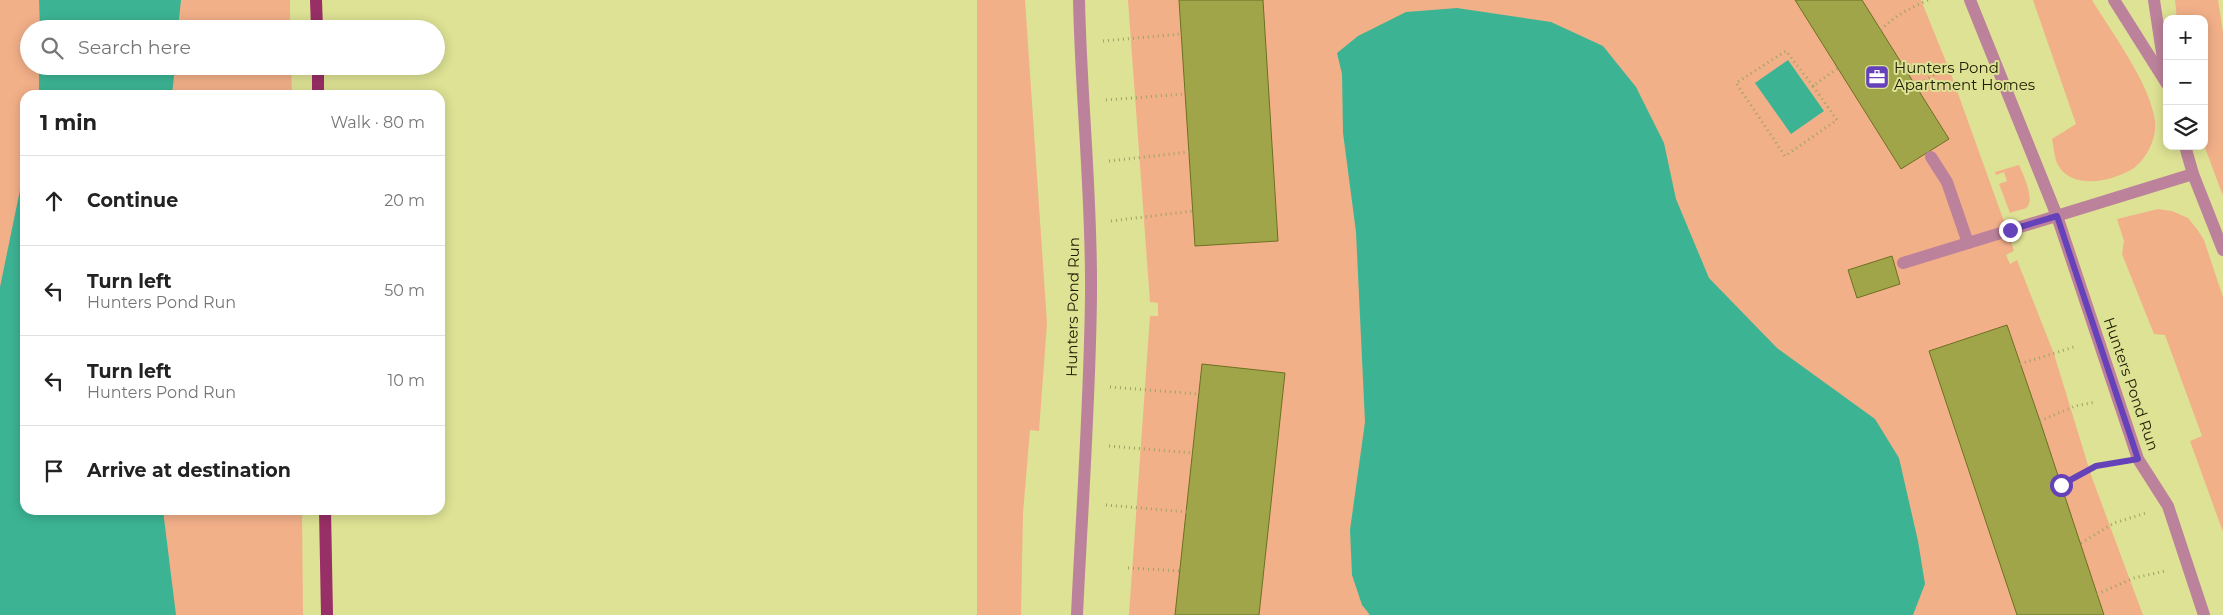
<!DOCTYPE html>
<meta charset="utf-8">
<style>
:root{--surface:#fff;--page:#f6f6f6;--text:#222;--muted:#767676;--line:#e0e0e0}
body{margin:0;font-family:Montserrat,sans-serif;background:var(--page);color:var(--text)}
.controls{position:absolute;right:15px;top:15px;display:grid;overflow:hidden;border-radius:10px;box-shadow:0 2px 12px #0003}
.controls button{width:45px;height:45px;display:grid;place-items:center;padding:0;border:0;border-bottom:1px solid var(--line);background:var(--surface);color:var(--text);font:25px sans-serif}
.stop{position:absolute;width:15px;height:15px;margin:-11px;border:4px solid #6542ba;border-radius:50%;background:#fff}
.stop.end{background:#6542ba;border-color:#fff;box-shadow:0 1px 5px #0008}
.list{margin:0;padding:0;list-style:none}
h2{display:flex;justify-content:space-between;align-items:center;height:65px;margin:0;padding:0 20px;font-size:21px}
h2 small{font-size:16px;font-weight:400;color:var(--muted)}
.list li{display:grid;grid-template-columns:32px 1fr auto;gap:15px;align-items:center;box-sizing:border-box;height:90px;padding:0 20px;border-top:1px solid var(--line)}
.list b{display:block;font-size:19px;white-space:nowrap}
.list p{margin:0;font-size:16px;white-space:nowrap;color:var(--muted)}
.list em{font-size:16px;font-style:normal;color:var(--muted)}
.icon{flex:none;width:28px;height:28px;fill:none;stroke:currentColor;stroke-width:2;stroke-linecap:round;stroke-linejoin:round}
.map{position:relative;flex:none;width:2223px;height:615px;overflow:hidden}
.search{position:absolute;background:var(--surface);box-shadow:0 2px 12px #0003;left:20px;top:20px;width:425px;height:55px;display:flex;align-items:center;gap:12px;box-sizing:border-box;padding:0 18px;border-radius:28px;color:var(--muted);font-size:19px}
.panel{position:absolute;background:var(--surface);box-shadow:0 2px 12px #0003;left:20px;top:90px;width:425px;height:425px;border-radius:15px}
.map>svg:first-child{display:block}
.green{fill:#f2b089}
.water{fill:#3cb494}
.building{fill:#a1a549;stroke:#6d7021}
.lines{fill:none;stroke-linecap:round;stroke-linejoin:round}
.path{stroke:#9ea264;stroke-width:3;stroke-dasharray:1 4;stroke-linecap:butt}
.minor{stroke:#bc829b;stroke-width:12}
.major{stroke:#982f66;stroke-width:12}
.route{stroke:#6542ba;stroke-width:6}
.labels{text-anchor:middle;stroke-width:4;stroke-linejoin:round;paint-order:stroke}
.poi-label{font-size:15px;fill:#1c1d00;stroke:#dde294;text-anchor:start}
.street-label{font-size:15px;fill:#1c1d00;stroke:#dde294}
</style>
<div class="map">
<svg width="2223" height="615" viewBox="0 0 2223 615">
<rect width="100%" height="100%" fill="#dde294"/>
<g class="green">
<polygon points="0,0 290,0 290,29 29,29 29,66 291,66 292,95 25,95 25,510 302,510 303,615 0,615"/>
<polygon points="977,0 1025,0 1047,323 1039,431 1030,430 1023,513 1021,615 977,615"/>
<polygon points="1128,0 1921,0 1951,74 2010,238 2014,251 2006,255 2010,264 2017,260 2054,354 2091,475 2143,615 1129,615 1150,316 1158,316 1158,303 1150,302"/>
<path d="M 2033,0 L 2092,0 C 2112,33 2150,83 2155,121 C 2157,138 2147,158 2134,168 C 2114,181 2072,191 2058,165 C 2054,158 2054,147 2052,139 L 2076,124 Z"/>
<polygon points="2175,0 2218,0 2223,32 2223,196 2204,145 2204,19 2177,19"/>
<path d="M 2019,165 C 2023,174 2036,201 2026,208 C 2022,210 2014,211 2010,213 L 1999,184 L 2007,181 L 2004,172 L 1996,175 L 1995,172 Z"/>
<polygon points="2158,209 2172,211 2188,218 2197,229 2204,240 2223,297 2223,532 2190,441 2202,436 2165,335 2154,334 2122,254 2124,241 2117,219"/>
</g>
<g class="water">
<polygon points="39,0 181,0 178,29 40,29"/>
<polygon points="1457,8 1551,22 1603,46 1636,87 1664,143 1676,199 1709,278 1777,348 1875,419 1899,458 1918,541 1925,584 1913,615 1370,615 1362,605 1352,575 1350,530 1365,422 1356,232 1343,133 1342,74 1337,53 1358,36 1406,12"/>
<polygon points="1788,60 1824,111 1791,134 1755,83"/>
<polygon points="39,66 175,66 172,95 39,95"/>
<polygon points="25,166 25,510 163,510 176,615 0,615 0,287"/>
</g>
<g class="building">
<polygon points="1179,0 1263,0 1278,241 1195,246"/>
<polygon points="1795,0 1862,0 1949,139 1901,169"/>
<polygon points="1892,256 1900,284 1857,298 1848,270"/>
<polygon points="2007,325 2040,421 2104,615 2017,615 1929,351"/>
<polygon points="1202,364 1285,373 1259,615 1175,615"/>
</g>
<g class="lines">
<g class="path">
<path d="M 1881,30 C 1894,16 1910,8 1928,0"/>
<polyline points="1103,41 1181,34"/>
<polyline points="1813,86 1786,51 1736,83 1785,156 1837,120 1813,86 1838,68"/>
<polyline points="1916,86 1940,71 1954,67"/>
<polyline points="1106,100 1185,94"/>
<polyline points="1109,161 1189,152"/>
<polyline points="1111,221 1193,211"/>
<polyline points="2020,364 2077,346"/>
<polyline points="1110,387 1199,394"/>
<polyline points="2040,421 2075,406 2096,402"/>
<polyline points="1109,446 1193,453"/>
<polyline points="2061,485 2096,466 2116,463"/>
<polyline points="1106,505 1187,512"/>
<polyline points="2081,543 2114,523 2146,513"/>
<polyline points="1128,568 1180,571"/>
<polyline points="2097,594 2134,578 2165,571"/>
</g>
<g class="minor">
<polyline points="1970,0 2057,216 2138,459 2168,506 2204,615"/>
<polyline points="2114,0 2167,84"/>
<polyline points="2154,0 2166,79"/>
<polyline points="2185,146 2193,174 2223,250"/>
<polyline points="1931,157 1947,182 1968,243"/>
<polyline points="1903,263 2193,174"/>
<path d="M 1077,615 C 1082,508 1090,401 1091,294 C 1092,196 1081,98 1079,0"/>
</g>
<g class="major">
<polyline points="316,0 317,29"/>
<polyline points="318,66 318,95"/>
<polyline points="325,510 327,615"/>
</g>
</g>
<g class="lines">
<polyline class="route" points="2010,230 2057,216 2138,459 2096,466 2061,485"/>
</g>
<defs>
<symbol id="office-square" viewBox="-11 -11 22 22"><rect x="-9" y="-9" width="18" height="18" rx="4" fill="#6542ba" stroke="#dde294"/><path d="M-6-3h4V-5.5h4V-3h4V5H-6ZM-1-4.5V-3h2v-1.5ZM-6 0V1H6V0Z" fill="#fff"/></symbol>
</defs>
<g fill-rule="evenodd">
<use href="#office-square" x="1863" y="63" width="28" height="28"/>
</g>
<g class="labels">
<g class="poi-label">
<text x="1894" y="73">Hunters Pond<tspan x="1894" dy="17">Apartment Homes</tspan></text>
</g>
<g class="street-label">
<text transform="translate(1073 307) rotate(-89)" y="5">Hunters Pond Run</text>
<text transform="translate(2131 384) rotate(71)" y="5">Hunters Pond Run</text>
</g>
</g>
</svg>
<div class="controls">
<button>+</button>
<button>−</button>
<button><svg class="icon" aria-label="layers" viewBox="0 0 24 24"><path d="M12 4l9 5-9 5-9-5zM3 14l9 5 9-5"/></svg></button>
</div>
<div class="stop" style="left:2061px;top:485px"></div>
<div class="stop end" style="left:2010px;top:230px"></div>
<div class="search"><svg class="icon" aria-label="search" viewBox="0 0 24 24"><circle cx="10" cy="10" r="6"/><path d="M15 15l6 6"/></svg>Search here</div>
<section class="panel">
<h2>1 min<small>Walk · 80 m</small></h2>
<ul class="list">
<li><svg class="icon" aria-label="ahead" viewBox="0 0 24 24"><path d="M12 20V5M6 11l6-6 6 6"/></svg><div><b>Continue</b></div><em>20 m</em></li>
<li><svg class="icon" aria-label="left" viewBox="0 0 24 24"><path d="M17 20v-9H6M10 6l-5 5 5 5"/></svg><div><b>Turn left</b><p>Hunters Pond Run</p></div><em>50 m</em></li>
<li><svg class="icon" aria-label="left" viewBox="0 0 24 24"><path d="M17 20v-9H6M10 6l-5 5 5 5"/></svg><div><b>Turn left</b><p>Hunters Pond Run</p></div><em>10 m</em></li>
<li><svg class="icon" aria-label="arrive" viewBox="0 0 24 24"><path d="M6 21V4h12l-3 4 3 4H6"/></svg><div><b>Arrive at destination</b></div></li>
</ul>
</section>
</div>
